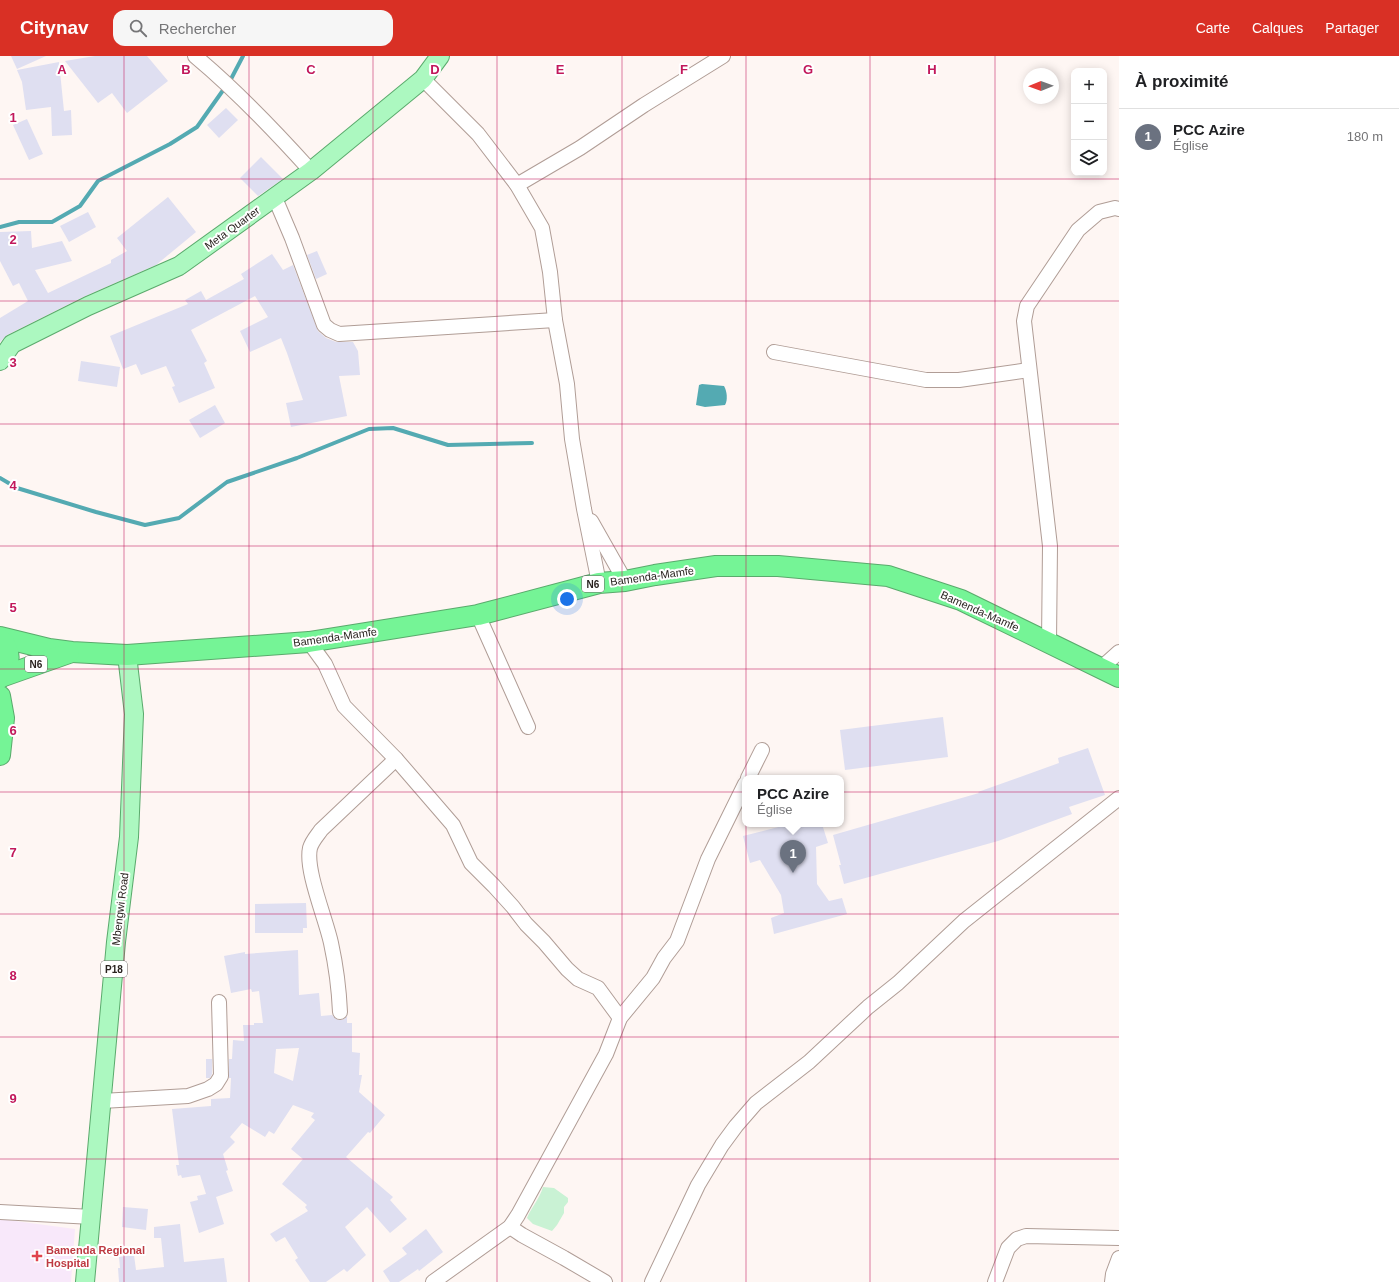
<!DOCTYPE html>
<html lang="fr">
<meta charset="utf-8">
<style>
:root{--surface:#fff;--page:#f6f6f6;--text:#202124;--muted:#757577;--line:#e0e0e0;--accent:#d93025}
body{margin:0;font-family:Helvetica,sans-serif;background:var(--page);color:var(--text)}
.controls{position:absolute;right:12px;top:12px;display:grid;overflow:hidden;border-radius:8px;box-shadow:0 2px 10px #0003}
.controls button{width:36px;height:36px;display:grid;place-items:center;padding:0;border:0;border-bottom:1px solid var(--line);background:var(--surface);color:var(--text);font:20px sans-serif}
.compass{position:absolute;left:1023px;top:12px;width:36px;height:36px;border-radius:50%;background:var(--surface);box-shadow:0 2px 10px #0003;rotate:269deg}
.you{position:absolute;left:567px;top:543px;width:14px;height:14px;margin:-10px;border:3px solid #fff;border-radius:50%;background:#1a73e8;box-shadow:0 0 0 6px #1a73e833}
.badge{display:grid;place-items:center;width:26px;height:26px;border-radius:50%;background:var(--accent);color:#fff;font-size:13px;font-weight:700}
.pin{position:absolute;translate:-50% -33px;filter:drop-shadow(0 1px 2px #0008)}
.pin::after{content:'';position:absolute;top:21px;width:14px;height:12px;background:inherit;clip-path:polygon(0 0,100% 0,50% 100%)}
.popup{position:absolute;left:742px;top:719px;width:102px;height:52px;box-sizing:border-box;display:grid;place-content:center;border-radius:8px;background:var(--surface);filter:drop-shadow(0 1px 3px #0005);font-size:13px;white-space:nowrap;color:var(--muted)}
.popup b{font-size:15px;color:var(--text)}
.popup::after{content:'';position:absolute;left:50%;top:100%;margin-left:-8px;border:8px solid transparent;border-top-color:var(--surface)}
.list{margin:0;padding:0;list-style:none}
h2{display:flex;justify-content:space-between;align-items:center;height:52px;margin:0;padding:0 16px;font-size:17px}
h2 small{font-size:13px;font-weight:400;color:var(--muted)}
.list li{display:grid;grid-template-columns:26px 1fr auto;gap:12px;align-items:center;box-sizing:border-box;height:56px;padding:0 16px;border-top:1px solid var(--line)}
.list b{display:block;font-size:15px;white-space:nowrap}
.list p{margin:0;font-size:13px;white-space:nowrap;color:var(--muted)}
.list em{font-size:13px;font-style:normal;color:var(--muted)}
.icon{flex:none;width:22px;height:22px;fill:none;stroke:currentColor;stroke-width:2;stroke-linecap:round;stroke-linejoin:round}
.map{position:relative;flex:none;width:1119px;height:1226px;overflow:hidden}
header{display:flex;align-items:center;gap:24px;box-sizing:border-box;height:56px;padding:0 20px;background:var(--accent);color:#fff}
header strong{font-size:19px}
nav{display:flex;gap:22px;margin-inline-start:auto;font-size:14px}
.search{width:280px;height:36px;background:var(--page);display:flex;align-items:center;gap:10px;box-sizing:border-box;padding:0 14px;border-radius:12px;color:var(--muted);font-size:15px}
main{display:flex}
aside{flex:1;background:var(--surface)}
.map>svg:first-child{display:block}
.medical{fill:#f8e8fa}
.green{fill:#c9f2d4}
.water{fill:#54aab2}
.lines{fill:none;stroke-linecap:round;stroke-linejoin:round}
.stream{stroke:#54aab2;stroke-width:4}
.building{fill:#dfdff1;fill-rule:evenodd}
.minor-casing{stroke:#b09d96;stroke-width:16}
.major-casing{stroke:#5aaa6c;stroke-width:20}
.highway-casing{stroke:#5aaa6c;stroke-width:22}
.minor{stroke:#fff;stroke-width:14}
.major{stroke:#acf8c0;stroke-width:18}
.highway{stroke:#75f496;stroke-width:20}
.grid{fill:none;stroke:#c2185b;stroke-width:1;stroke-opacity:0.55}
.health-dot{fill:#e0444e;stroke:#fff;stroke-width:1.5}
.labels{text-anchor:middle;stroke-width:4;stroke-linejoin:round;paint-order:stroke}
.shield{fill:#fff;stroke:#696462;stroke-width:1}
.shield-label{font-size:10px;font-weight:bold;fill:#29221f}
.street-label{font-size:11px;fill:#29221f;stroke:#fff}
.health-label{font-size:11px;font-weight:bold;fill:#be3a42;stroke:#fff;text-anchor:start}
.grid-label{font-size:13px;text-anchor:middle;font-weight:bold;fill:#c2185b;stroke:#fff;stroke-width:4;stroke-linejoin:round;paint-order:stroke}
</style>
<header>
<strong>Citynav</strong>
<div class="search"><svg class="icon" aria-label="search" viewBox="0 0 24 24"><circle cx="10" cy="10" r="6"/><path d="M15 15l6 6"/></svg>Rechercher</div>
<nav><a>Carte</a><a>Calques</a><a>Partager</a></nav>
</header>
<main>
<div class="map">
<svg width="1119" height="1226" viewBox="0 0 1119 1226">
<rect width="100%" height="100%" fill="#fef6f3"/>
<polygon class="medical" points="0,1163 75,1173 71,1226 0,1226"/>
<path class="green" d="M 543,1131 L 554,1132 L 568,1142 L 568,1146 L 564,1151 L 564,1157 L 557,1169 L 552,1175 L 533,1168 L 527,1162 C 531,1152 540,1142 543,1131 Z"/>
<path class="water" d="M 702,328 L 724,330 C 727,335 728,344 725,349 L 705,351 L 696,349 L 699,329 Z"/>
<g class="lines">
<g class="stream">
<polyline points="0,171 19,166 52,166 80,150 98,125 170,88 197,71 231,23 243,0"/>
<polyline points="0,422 17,432 96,456 145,469 179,462 227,426 297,402 369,373 393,372 448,389 532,387"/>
</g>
</g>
<g class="building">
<polygon points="11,0 46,0 17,13"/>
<polygon points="95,0 147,0 168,25 127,57 112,37 98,47 65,5"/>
<polygon points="59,6 64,55 71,54 72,79 52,80 51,51 26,54 22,26 17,14"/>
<polygon points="226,52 238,64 219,82 207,69"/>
<polygon points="27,63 43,98 29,104 13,69"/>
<polygon points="261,101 283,123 258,140 240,122"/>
<polygon points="168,141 196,176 156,209 83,241 7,279 0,286 0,262 28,245 19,227 13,230 0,205 0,176 31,175 32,192 62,185 72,205 35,214 48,237 111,207 111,204 127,195 117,182"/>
<polygon points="88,156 96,171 69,186 60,170"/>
<polygon points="317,195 327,218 316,223 307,199"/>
<polygon points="272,198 283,214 293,209 318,275 326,282 336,286 353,286 358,295 360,319 339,320 347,360 291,371 286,347 303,344 287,297 281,282 250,296 240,275 268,261 255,240 191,274 207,305 204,307 215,332 179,347 172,331 175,330 166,310 141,319 136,308 123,313 110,280 188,248 185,244 201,235 206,244 244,223 241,218"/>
<polygon points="81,305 120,311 117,331 78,325"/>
<polygon points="215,349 225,367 200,382 189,364"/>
<polygon points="943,661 948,701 845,714 840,674"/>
<polygon points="1088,692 1105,739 1069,751 1072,758 998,785 844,828 839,809 841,809 833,779 979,737 978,736 1059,707 1058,702"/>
<polygon points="790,768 822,768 828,787 816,791 817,828 829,845 842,842 847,858 774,878 771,862 784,857 781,839 760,804 750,807 743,780"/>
<polygon points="306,847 307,872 303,872 303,877 255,877 255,848"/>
<path d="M 298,894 L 299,939 L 319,937 L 321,960 L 332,959 L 336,963 L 340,964 L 344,963 L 347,960 L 347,967 L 352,967 L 352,996 L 360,997 L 359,1019 L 362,1019 L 359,1036 L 385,1059 L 370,1077 L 368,1076 L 346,1101 L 393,1141 L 390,1144 L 407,1163 L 390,1177 L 367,1151 L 345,1171 L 366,1199 L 347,1216 L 344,1213 L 326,1226 L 310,1226 L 295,1204 L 298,1202 L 285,1181 L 276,1186 L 270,1178 L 308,1155 L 305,1151 L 307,1149 L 282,1128 L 303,1103 L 291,1093 L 315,1064 L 311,1061 L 314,1057 L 293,1049 L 274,1078 L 269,1075 L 265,1081 L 242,1067 L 230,1081 L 235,1086 L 223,1098 L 228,1114 L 226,1115 L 233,1135 L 216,1141 L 224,1168 L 199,1177 L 190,1146 L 198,1144 L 197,1140 L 206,1138 L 200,1119 L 182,1122 L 181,1119 L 178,1120 L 176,1109 L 179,1109 L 172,1053 L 211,1050 L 211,1043 L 230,1042 L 231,1022 L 229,1022 L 229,1003 L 232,1003 L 233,984 L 244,985 L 243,969 L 254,969 L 254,967 L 263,967 L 259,935 L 252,936 L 251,933 L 231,937 L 224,900 L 245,896 L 245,898 ZM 299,992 L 293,1025 L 274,1017 L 276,993 Z"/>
<polygon points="206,1003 212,1003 212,1018 210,1022 206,1022"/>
<polygon points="123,1151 148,1153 146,1174 122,1171"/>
<polygon points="180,1168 184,1206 224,1202 227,1226 119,1226 118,1212 120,1212 119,1201 134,1199 136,1214 164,1211 161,1182 154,1182 154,1171"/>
<polygon points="426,1173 443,1196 419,1215 418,1213 399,1226 390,1226 383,1215 407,1198 402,1192"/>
</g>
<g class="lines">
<defs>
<g id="minor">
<path d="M 195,0 C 237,35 275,75 311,115"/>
<polyline points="423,23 478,78 517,129 542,172 550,216 555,264 567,328 572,383 584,453 599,527"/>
<polyline points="517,129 580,92 644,49 723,0"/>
<polyline points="275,142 292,182 324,269 330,274 339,278 555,264"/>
<polyline points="774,296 926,324 959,324 1029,314"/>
<polyline points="591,465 625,525"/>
<polyline points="478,559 528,671"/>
<polyline points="309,586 325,608 344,650 396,703 453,769 471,807 494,830 513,851 526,868 544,886 567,913 578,923 598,932 620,962"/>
<polyline points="1049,586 1050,490 1024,265 1027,250 1078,174 1099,156 1115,152 1119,153"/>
<polyline points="1100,613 1119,596"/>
<polyline points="748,722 762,694"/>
<path d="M 340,956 C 339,933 336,910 331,887 C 326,863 305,814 310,792 C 312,785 317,780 321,774 L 396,703"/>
<polyline points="102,1045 188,1040 208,1033 216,1028 221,1020 219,946"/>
<polyline points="0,1156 92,1161"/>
<polyline points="510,1171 522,1179 564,1202 605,1226"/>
<polyline points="433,1226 510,1171 518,1159 606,998 620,962 653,922 664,902 677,885 708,803 745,728"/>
<polyline points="652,1226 698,1129 722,1089 736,1070 756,1047 809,1006 868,951 898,927 964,865 1119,742"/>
<polyline points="995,1226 1008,1192 1017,1183 1026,1180 1119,1182"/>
<polyline points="1112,1226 1113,1218 1119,1202"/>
</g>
<g id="major">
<polyline points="0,305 12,288 88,250 179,210 311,115 423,23 440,0"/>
<polyline points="85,1226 116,886 129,781 134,658 127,599"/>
</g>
<g id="highway">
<polyline points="0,581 49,593 72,596 127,599 309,586 478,559 599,527 625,525 655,519 716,510 778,510 888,520 961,544 1119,621"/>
<path d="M 0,582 C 12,594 11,609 0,622"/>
<polyline points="1,621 69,597"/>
<polyline points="0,640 4,662 0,699"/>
</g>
</defs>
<use href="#minor" class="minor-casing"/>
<use href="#major" class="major-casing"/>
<use href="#highway" class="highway-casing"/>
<use href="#minor" class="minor"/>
<use href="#major" class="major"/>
<use href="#highway" class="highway"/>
</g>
<path class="grid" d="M 124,0 L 124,1226M 249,0 L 249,1226M 373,0 L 373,1226M 497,0 L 497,1226M 622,0 L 622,1226M 746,0 L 746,1226M 870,0 L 870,1226M 995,0 L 995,1226M 0,123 L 1119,123M 0,245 L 1119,245M 0,368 L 1119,368M 0,490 L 1119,490M 0,613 L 1119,613M 0,736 L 1119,736M 0,858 L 1119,858M 0,981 L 1119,981M 0,1103 L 1119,1103"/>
<path class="health-dot" d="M35 1194h4v4h4v4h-4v4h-4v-4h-4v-4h4z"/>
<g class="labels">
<g class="shield">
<rect x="582" y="520" width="22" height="16" rx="3"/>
<rect x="25" y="600" width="22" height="16" rx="3"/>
<rect x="101" y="905" width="26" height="16" rx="3"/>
</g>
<g class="shield-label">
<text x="593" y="532">N6</text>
<text x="36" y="612">N6</text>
<text x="114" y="917">P18</text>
</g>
<g class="street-label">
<text transform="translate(232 172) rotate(-36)" y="4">Meta Quarter</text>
<text transform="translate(652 520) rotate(-8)" y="4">Bamenda-Mamfe</text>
<text transform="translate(980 555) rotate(24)" y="4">Bamenda-Mamfe</text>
<text transform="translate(335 581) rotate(-8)" y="4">Bamenda-Mamfe</text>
<text transform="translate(120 853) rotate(-83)" y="4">Mbengwi Road</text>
</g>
<g class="health-label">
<text x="46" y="1198">Bamenda Regional<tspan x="46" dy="13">Hospital</tspan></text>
</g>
</g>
<g class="grid-label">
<text x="62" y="18">A</text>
<text x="186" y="18">B</text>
<text x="311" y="18">C</text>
<text x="435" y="18">D</text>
<text x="560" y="18">E</text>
<text x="684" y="18">F</text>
<text x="808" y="18">G</text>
<text x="932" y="18">H</text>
<text x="13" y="66">1</text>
<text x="13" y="188">2</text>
<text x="13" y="311">3</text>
<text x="13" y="434">4</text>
<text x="13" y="556">5</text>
<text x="13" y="679">6</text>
<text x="13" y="801">7</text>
<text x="13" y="924">8</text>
<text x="13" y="1047">9</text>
</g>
</svg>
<div class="controls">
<button>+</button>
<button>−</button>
<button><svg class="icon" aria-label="layers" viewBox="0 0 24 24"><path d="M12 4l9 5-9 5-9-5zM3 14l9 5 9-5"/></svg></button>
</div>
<svg class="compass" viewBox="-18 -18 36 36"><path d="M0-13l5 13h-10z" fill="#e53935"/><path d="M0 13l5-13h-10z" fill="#757577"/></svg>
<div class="you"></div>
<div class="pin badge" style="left:793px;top:817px;background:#6b7280">1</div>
<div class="popup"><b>PCC Azire</b>Église</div>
</div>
<aside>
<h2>À proximité<small></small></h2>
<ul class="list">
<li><span class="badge" style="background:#6b7280">1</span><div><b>PCC Azire</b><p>Église</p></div><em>180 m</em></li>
</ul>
</aside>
</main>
